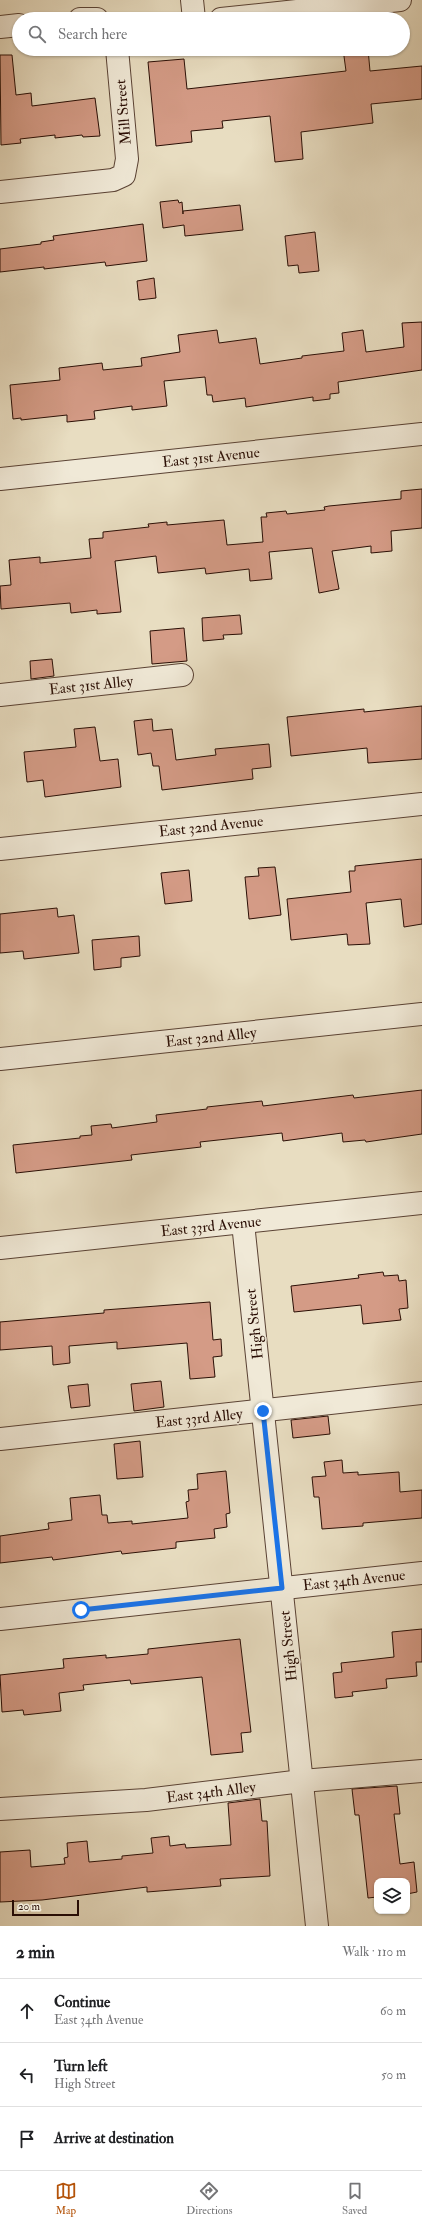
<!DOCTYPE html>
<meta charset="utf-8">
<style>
:root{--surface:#fff;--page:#f2f2f2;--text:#202124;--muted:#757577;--line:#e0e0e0;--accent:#b45309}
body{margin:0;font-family:"IM FELL Double Pica",serif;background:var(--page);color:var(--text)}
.controls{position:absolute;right:12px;bottom:12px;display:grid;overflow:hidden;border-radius:8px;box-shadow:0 1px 3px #0004}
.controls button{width:36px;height:36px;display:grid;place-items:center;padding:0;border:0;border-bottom:1px solid var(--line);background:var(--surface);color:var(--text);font:20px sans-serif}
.scale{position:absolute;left:12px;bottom:10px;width:67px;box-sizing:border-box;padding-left:4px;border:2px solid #2a0e05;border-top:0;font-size:11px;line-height:14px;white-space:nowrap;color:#2a0e05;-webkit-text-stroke:3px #f0e9d7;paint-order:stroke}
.stop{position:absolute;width:12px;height:12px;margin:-9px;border:3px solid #1a73e8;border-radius:50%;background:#fff}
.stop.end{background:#1a73e8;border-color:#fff;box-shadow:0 1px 4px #0008}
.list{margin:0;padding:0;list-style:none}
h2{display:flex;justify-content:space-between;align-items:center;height:52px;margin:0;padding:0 16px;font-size:17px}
h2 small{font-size:13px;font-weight:400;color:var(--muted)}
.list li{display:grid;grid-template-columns:26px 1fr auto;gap:12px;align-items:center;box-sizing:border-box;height:64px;padding:0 16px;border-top:1px solid var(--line)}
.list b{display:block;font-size:15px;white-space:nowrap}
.list p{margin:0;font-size:13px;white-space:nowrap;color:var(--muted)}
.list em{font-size:13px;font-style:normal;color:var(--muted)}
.icon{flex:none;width:22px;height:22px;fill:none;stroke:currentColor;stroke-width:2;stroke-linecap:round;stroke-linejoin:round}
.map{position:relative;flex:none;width:422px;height:1926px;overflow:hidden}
.search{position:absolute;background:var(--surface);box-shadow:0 1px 3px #0004;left:12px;right:12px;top:12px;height:44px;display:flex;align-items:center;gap:10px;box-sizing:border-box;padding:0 14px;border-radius:22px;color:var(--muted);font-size:15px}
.sheet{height:244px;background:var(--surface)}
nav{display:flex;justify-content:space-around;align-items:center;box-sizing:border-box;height:56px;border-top:1px solid var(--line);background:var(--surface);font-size:11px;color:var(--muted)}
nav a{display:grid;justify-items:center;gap:2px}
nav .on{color:var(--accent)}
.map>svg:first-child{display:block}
.building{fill:#d49b86;stroke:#2a0e05}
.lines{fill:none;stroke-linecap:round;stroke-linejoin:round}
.minor-casing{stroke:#5a4234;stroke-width:24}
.minor{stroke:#f0e9d7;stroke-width:22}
.route{stroke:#1a73e8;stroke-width:5}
.labels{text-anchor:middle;stroke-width:3;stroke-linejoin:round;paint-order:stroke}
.street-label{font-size:15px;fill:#2a0e05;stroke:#f0e9d7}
</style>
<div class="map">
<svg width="422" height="1926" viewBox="0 0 422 1926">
<rect width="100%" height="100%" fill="#e8ddc1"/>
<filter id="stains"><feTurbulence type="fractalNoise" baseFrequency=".005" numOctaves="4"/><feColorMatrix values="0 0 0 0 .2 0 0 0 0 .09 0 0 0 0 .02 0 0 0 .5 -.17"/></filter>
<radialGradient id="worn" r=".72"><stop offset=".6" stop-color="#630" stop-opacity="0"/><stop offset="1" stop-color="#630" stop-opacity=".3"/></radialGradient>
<g class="building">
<polygon points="343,49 368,49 370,71 422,66 422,99 371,104 373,123 301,132 303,159 275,162 270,116 222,121 223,128 191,131 192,142 156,146 148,62 184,59 187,89 346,71"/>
<polygon points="0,55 12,55 16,95 31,93 32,106 95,98 100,136 83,137 82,135 55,138 55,135 20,139 21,143 1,145"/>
<polygon points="178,200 179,203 182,202 183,214 183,211 240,205 243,230 185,236 184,225 163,228 160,202"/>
<polygon points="143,224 147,261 106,266 105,262 44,269 44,267 0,272 0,249 41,244 41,242 54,240 53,236"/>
<polygon points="315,232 319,271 299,273 298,265 288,266 285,236"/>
<polygon points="154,278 156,298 139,300 137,281"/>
<polygon points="422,322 422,370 338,382 339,393 330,394 330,399 313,401 313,397 246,407 245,398 213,402 212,395 207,395 205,377 164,381 167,406 132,410 132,406 94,411 95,419 67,422 67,415 21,420 21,418 13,419 10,385 60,380 59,368 102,363 103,370 142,366 141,358 180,352 178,335 217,330 219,343 256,338 260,364 302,358 302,356 344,351 342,333 363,330 366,352 404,347 402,323"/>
<polygon points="422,489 422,528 391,531 392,551 371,553 371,546 332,551 339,589 319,593 312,548 269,552 272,579 250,581 249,569 206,574 205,568 158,573 156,556 115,561 121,612 97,614 97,610 71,613 70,603 1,609 0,586 11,585 9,560 40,557 40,563 91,558 89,539 103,538 103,532 149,527 148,524 167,522 167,525 224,520 227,545 263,542 261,517 267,517 266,513 286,511 287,514 325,510 324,507 329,506 401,499 401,491"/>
<polygon points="240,615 242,634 223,635 224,639 203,641 202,618"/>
<polygon points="184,628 187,661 152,664 150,631"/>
<polygon points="52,659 54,676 31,679 30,661"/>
<polygon points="422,706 422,759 368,763 367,748 291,756 287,717 364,709 364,712"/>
<polygon points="152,719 153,731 172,729 176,760 216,755 215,749 269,744 271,767 252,769 253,779 162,790 159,766 153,766 151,753 138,755 134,721"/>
<polygon points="95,727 100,761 118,759 121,787 45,797 43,780 27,782 24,752 76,747 74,729"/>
<polygon points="422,859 422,924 404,927 401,899 366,903 370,944 348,945 347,934 291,940 287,899 351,892 349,871 355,871 355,866"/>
<polygon points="275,867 281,915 249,919 245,877 259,876 258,868"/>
<polygon points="189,870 192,901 165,904 161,873"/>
<polygon points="57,908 58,917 74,915 79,953 24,959 23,951 0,953 0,914"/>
<polygon points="139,936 140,956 121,958 121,967 94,970 92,940"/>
<polygon points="422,1090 422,1134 366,1142 365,1140 343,1142 342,1133 283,1141 282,1133 200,1142 201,1147 131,1155 132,1160 16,1173 13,1145 80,1138 80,1136 92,1135 91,1126 111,1124 112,1128 157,1122 156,1115 207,1109 207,1107 262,1101 263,1106 353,1095 354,1098"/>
<polygon points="383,1272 384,1276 398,1275 399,1281 406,1280 408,1308 399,1309 401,1320 363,1324 361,1305 294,1312 291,1286 359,1278 358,1275"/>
<polygon points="210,1302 213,1340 221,1339 222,1356 213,1357 215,1377 190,1379 187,1343 117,1349 117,1342 69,1346 70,1363 53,1365 52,1346 0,1350 0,1322 104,1313 104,1310"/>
<polygon points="161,1381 164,1407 134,1411 131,1384"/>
<polygon points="88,1384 90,1406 71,1408 68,1386"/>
<polygon points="328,1416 330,1434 293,1438 291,1420"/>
<polygon points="140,1441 143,1477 117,1479 114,1444"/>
<polygon points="342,1460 343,1473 358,1472 358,1475 399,1472 400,1492 422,1490 422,1518 363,1523 363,1526 322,1529 319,1497 314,1497 312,1477 326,1476 324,1462"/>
<polygon points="226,1471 230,1513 226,1514 227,1527 214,1529 215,1538 176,1542 176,1548 122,1554 121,1551 53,1560 52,1557 0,1563 0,1536 49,1529 48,1523 72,1520 70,1498 100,1495 102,1515 107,1515 108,1523 132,1521 132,1524 188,1518 186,1502 189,1501 188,1490 198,1489 197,1474"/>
<polygon points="422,1629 422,1662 416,1662 417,1676 386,1679 387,1688 352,1692 353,1696 335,1698 333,1673 342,1672 341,1663 394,1657 392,1632"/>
<polygon points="240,1639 251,1732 241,1733 243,1752 211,1755 202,1677 131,1684 130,1680 83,1685 84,1690 59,1693 61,1711 24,1715 23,1710 2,1712 0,1675 64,1668 63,1659 106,1655 106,1658 148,1654 148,1649"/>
<polygon points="397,1786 400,1814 394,1814 400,1864 414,1862 417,1892 407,1894 407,1881 377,1881 377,1897 368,1898 359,1815 355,1815 352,1789"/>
<polygon points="260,1799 262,1821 267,1821 270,1876 220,1879 221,1886 147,1892 147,1887 42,1900 0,1902 0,1852 30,1850 31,1867 65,1864 64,1858 68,1857 67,1843 87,1841 89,1862 122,1859 122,1856 153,1853 151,1838 169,1836 170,1846 185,1844 186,1848 231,1845 228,1803"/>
</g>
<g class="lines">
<defs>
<g id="minor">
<polyline points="192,0 194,19"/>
<polyline points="80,19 97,19"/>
<polyline points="221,19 400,0"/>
<polyline points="0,27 19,25"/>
<polyline points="0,192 113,180 124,175 127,159 117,49"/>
<polyline points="0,479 422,434"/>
<polyline points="0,695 182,675"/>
<polyline points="0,849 422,804"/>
<polyline points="0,1059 422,1014"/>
<polyline points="243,1223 317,1926"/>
<polyline points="0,1248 422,1203"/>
<polyline points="0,1439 422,1393"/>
<polyline points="0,1619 422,1573"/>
<polyline points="0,1809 146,1800 302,1781 422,1771"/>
</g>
</defs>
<use href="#minor" class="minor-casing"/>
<use href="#minor" class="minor"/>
</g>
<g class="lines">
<polyline class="route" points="81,1610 282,1588 263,1411"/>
</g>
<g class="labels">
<g class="street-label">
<text transform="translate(123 112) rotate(-95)" y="5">Mill Street</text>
<text transform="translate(211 457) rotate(-6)" y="5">East 31st Avenue</text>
<text transform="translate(91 685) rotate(-6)" y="5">East 31st Alley</text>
<text transform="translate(211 826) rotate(-6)" y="5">East 32nd Avenue</text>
<text transform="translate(211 1037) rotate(-6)" y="5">East 32nd Alley</text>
<text transform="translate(211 1226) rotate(-6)" y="5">East 33rd Avenue</text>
<text transform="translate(254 1324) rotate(-96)" y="5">High Street</text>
<text transform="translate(199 1418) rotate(-6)" y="5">East 33rd Alley</text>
<text transform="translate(354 1580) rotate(-6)" y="5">East 34th Avenue</text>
<text transform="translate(288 1646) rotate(-96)" y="5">High Street</text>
<text transform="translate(211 1792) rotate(-7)" y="5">East 34th Alley</text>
</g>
</g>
<rect width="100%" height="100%" filter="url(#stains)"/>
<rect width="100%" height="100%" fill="url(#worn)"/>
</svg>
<div class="controls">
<button><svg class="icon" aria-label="layers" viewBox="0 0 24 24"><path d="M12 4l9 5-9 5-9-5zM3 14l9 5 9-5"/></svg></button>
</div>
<div class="scale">20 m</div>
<div class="stop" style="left:81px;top:1610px"></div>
<div class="stop end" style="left:263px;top:1411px"></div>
<div class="search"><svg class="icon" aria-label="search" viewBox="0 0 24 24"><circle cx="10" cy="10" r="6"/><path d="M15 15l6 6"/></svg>Search here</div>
</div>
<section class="sheet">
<h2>2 min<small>Walk · 110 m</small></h2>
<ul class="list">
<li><svg class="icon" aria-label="ahead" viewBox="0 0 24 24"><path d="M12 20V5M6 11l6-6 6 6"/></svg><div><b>Continue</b><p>East 34th Avenue</p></div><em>60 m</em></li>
<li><svg class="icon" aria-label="left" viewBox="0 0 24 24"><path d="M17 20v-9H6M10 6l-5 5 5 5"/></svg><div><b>Turn left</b><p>High Street</p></div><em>50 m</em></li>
<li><svg class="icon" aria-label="arrive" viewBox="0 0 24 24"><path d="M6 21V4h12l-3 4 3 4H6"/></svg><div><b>Arrive at destination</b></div></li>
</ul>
</section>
<nav>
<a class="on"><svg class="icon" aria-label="map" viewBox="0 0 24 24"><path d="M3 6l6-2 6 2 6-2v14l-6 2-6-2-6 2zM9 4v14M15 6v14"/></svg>Map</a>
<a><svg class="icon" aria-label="directions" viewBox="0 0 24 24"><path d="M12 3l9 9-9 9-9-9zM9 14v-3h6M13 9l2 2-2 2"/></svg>Directions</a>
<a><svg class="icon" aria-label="saved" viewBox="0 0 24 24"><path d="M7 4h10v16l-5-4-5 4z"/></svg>Saved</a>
</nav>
